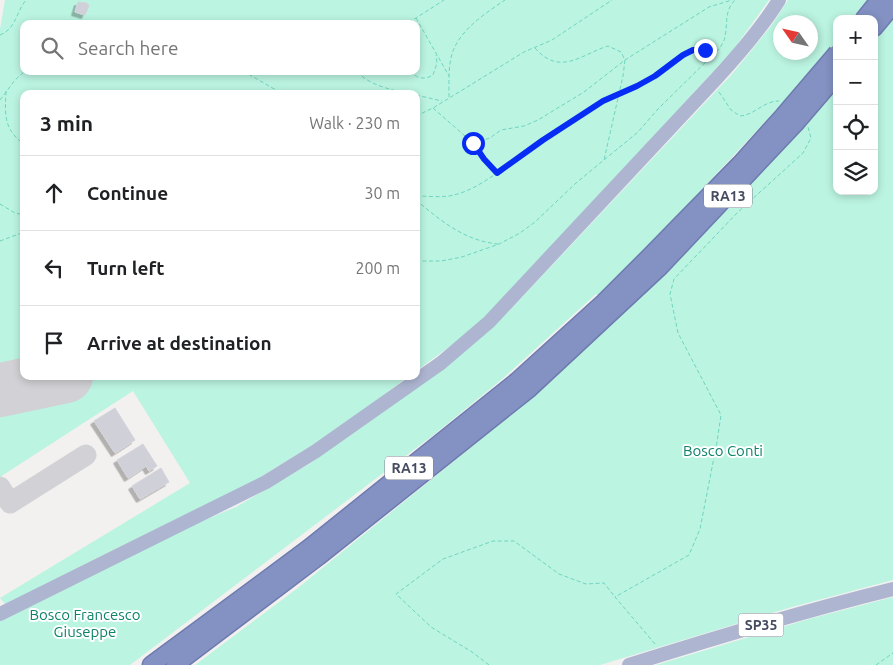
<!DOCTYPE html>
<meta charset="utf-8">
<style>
:root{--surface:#fff;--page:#f2f2f2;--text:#202124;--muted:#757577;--line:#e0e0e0}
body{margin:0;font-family:Ubuntu,sans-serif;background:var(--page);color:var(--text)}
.controls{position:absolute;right:15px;top:15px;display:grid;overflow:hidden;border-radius:10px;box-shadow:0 2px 8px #0003}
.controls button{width:45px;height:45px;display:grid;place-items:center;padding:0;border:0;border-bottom:1px solid var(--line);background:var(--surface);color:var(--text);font:25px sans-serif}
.compass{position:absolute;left:773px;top:15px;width:45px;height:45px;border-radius:50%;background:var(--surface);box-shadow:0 2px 8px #0003;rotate:304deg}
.stop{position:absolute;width:15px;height:15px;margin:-11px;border:4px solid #072df5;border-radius:50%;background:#fff}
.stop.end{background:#072df5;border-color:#fff;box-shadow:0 1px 5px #0008}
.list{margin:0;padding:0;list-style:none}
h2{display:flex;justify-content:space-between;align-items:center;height:65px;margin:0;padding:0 20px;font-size:21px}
h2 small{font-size:16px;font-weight:400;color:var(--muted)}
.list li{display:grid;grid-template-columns:32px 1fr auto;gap:15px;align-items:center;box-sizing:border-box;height:75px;padding:0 20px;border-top:1px solid var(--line)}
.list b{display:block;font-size:19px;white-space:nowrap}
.list em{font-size:16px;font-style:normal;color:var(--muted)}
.icon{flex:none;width:28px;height:28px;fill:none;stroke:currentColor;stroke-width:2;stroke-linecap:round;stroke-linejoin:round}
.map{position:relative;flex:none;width:893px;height:665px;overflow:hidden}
.search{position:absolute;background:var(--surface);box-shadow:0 2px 8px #0003;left:20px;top:20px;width:400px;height:55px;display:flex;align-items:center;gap:12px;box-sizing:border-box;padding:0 18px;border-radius:10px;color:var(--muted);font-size:19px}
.panel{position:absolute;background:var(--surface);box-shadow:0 2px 8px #0003;left:20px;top:90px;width:400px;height:290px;border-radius:10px}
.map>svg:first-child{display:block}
.green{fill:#bbf4e1;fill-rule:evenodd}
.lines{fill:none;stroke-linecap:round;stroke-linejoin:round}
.taxiway{stroke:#d2d2d6;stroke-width:21}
.runway{stroke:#d2d2d6;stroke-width:54}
.building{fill:#cfd0d8;stroke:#d3d4dc;filter:url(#shadow)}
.highway-casing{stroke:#6e7baf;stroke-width:19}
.path{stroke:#6fd5bf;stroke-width:1;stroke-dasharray:4 2.5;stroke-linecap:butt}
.major{stroke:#adb5d1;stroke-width:14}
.highway{stroke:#8391c3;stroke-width:16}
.highway-bridge-casing{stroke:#6e7baf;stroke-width:19;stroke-linecap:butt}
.highway-bridge{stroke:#8391c3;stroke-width:16}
.route{stroke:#072df5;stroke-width:6}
.labels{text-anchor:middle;stroke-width:4;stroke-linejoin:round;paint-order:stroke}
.shield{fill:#fff;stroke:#7e8290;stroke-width:1}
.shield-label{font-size:14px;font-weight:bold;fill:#464c60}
.park-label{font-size:15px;fill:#0e8369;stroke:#fff}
</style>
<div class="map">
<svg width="893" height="665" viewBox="0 0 893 665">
<defs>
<filter id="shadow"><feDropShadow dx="-3.5" dy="3.5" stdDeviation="0" flood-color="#0004"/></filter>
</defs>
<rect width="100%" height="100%" fill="#f3f1f0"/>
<g class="green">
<path d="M 5,0 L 769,0 L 733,50 L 494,309 L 464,336 L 416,371 L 416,94 L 24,94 L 24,376 L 409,376 L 335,431 L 259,478 L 5,604 L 0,598 L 190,483 L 133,391 L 0,477 L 0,29 ZM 24,24 L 416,24 L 416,71 L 24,71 Z"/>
<path d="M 788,0 L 867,0 L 852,19 L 837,19 L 837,38 L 833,43 L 837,46 L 837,191 L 874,191 L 874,41 L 893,18 L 893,580 L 792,607 L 600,665 L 195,665 L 299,587 L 545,387 L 618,318 L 596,294 L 501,380 L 436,433 L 130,665 L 0,665 L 0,620 L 199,522 L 236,507 L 309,464 L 447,366 L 510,310 L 733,73 L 771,26 ZM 780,22 L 810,22 L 810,52 L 780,52 ZM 777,109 L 784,115 L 644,251 Z"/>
<polygon points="893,597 893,665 656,665 809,619"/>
</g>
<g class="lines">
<polyline class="taxiway" points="0,487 10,503 86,455"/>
<polyline class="runway" points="0,390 66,376"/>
</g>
<g class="building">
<polygon points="78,2 87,3 89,6 85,15 75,12"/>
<polygon points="115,408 135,440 115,453 94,421"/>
<polygon points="143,444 157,466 149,471 146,466 128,478 117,460"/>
<polygon points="161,468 169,482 140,499 132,486"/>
</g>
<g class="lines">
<defs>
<g id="highway">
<polyline points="864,19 879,0"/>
<polyline points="874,28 893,5"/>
<polyline points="151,665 309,548 517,381 604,302 650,256 740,164 784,115"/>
<polyline points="175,665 318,557 529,389 660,267 795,124"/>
</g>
</defs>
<use href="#highway" class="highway-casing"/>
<g class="path">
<polyline points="416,18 449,76"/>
<polyline points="402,24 416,18 444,0"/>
<path d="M 0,35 C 16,29 16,12 26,0"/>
<path d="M 535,48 C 560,77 582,54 608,46 L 621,52 L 625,60 L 623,76 L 604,160"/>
<polyline points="243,71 283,94"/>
<path d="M 358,71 C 364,84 396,91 409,94"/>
<path d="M 410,71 C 417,79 425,80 433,75 L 437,63 L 436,55"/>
<path d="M 6,91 C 5,114 3,129 24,144"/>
<path d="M 719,92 L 731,110 L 740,116 C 755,115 763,101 779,101"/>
<polyline points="416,95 442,101"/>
<path d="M 449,97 C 449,83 448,64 453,51 C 462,28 486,13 505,0"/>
<polyline points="0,100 15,80 25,71"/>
<polyline points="433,108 473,143 484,159 497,172"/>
<polyline points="416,116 433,108 524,52 552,40 612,0"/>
<polyline points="473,143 490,138 501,130 524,126 538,120 584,92 625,60 709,7 732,0"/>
<path d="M 416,196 C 428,196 443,198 454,195 C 475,190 496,174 513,161 C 535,145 556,130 579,116 C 603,101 629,91 653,77 C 671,67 689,41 712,55"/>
<path d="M 416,200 C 441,221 465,241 498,244"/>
<polyline points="0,204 15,213 24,215"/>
<polyline points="0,241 24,232"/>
<path d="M 416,261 L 441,261 L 462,257 L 499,244 L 520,233 L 535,222 L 576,183 L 638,132 L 658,109 L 720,48 C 722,44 725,40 725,36 C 728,23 724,11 735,0"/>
<polyline points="655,644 615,597 689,555 700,529 717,442 721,415 678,333 670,294 674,279 737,213 803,153 811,138 808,127"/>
<polyline points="489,665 472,652 431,627 396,594 443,559 493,541 514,541 559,574 586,584 604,583 615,597"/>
<polyline points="876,665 893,653"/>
</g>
<g class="major">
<path d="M 0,614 L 266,482 L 316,451 L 441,363 L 489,322 L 716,79 C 739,54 761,29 779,0"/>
<path d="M 629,665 C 717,637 804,611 893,589"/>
</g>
<use href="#highway" class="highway"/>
<defs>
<g id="highway-bridge">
<polyline points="784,115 837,53"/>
<polyline points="795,124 837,75"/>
</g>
</defs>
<use href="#highway-bridge" class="highway-bridge-casing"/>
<use href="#highway-bridge" class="highway-bridge"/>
</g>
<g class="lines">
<polyline class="route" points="473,143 484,159 497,173 543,140 603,101 637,86 655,76 683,55 693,50 705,50"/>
</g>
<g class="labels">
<g class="shield">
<rect x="704" y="184.5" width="48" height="23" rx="4"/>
<rect x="385" y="456.5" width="48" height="23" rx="4"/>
<rect x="738.5" y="613.5" width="45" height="23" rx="4"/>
</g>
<g class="shield-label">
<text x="728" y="201">RA13</text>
<text x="409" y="473">RA13</text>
<text x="761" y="630">SP35</text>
</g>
<g class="park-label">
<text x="723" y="456">Bosco Conti</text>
<text x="85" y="620">Bosco Francesco<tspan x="85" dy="17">Giuseppe</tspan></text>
</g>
</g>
</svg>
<div class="controls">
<button>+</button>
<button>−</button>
<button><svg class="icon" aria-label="locate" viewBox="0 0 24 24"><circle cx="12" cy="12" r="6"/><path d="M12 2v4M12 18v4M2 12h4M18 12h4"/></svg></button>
<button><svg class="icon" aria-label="layers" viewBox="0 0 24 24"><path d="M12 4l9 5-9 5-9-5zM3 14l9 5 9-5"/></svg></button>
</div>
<svg class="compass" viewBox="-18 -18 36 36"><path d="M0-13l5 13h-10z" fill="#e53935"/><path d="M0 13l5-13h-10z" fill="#757577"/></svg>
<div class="stop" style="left:473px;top:143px"></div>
<div class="stop end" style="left:705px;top:50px"></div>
<div class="search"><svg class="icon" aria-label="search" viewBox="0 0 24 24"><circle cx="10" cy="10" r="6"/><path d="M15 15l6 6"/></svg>Search here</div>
<section class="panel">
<h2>3 min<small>Walk · 230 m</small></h2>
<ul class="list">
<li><svg class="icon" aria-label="ahead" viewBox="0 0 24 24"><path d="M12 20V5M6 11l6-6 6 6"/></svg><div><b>Continue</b></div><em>30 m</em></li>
<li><svg class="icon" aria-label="left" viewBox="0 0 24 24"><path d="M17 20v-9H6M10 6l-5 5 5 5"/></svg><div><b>Turn left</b></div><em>200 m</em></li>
<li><svg class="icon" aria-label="arrive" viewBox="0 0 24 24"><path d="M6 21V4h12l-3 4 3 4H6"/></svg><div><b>Arrive at destination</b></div></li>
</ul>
</section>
</div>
